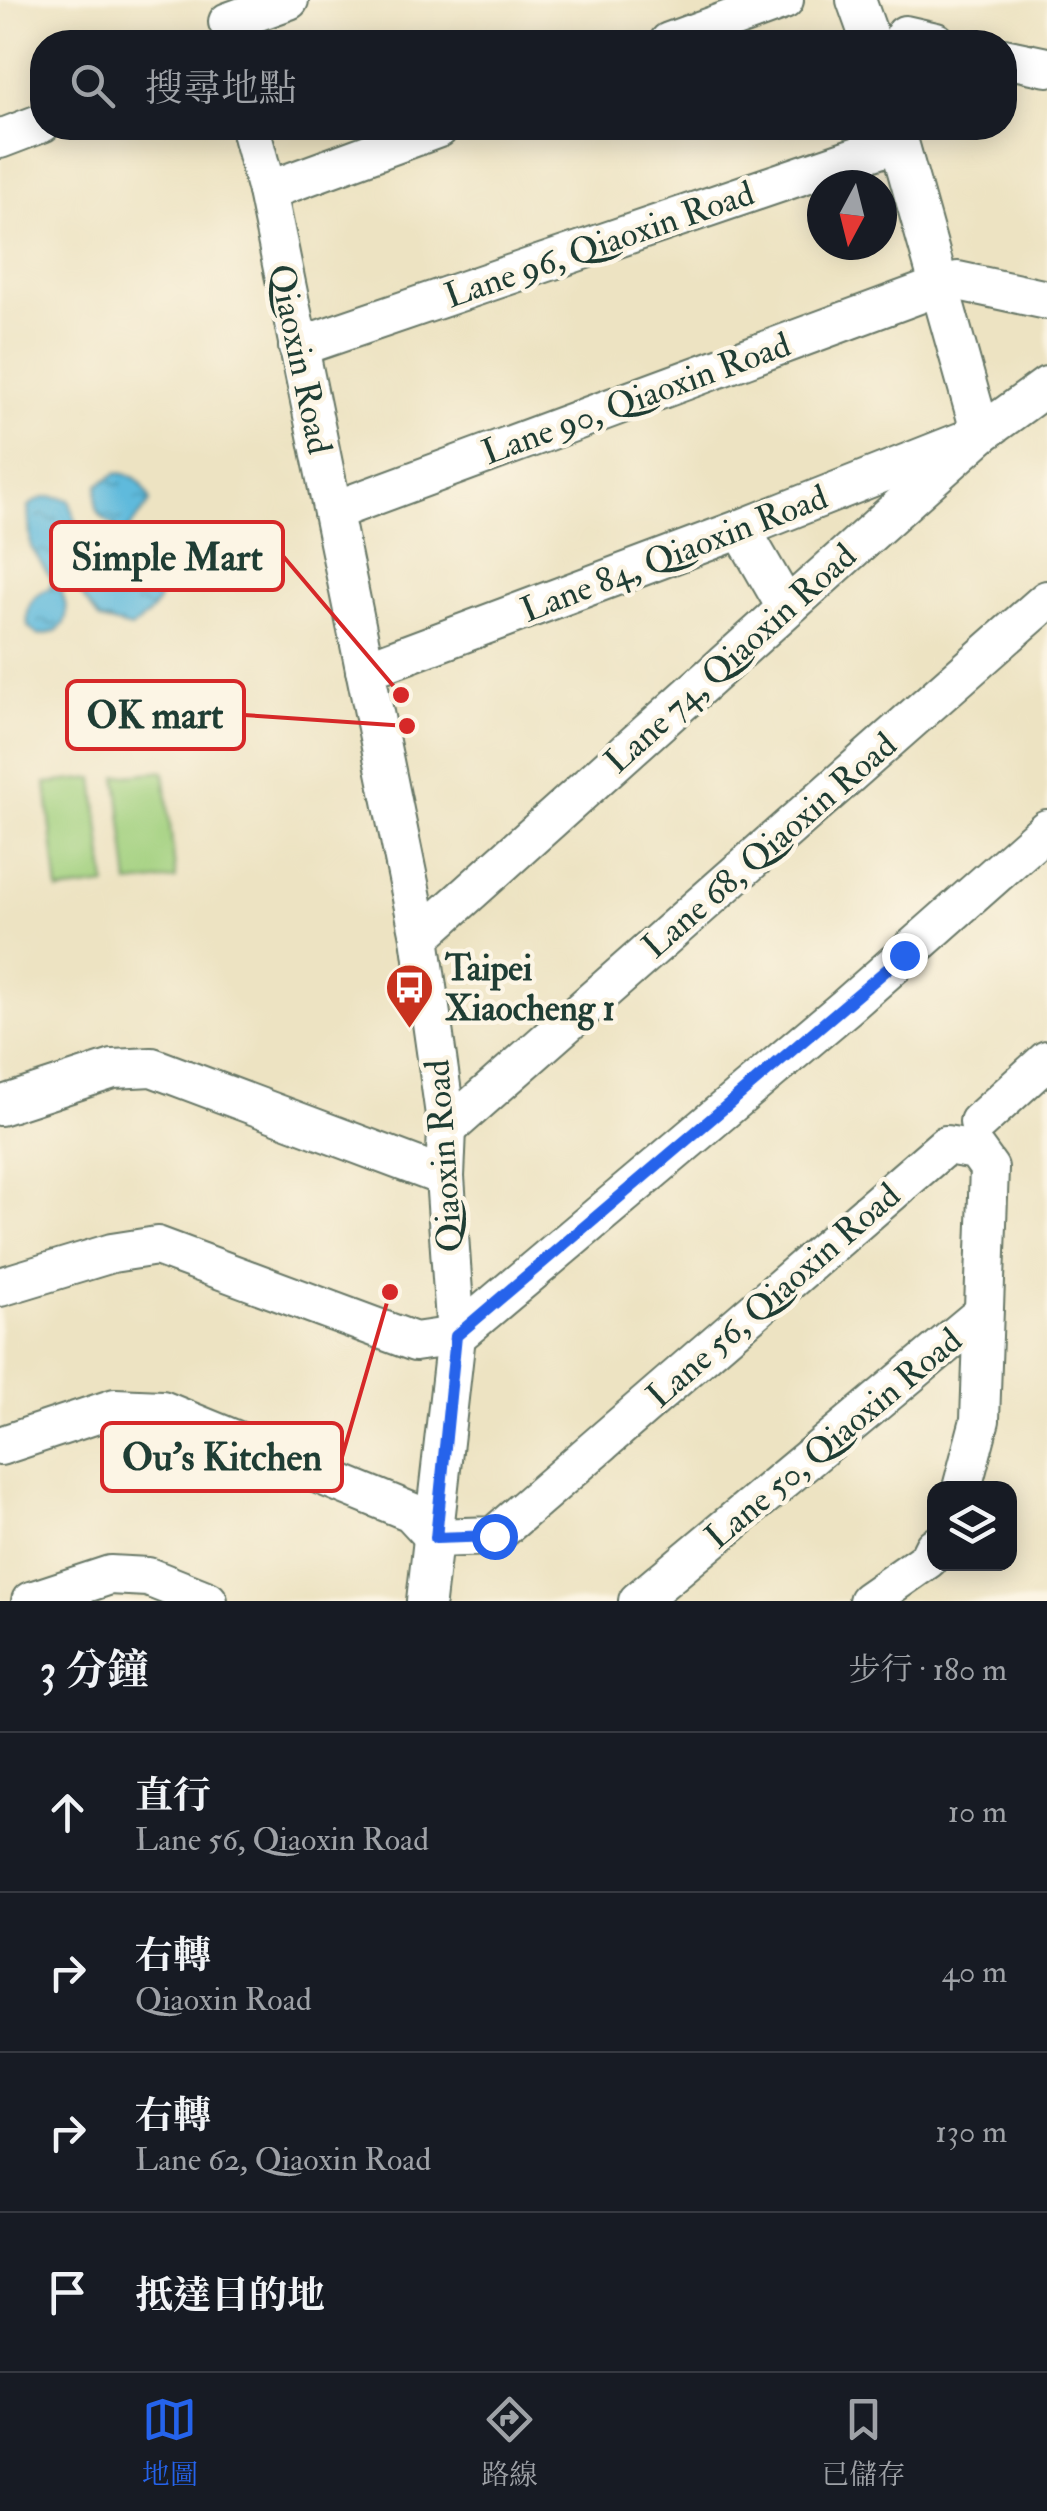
<!DOCTYPE html>
<html lang="zh-TW">
<meta charset="utf-8">
<style>
:root{--surface:#171b24;--page:#242831;--text:#f1f3f6;--muted:#9ea1a6;--line:#363941;--accent:#2563eb}
body{margin:0;font-family:"IM FELL Double Pica","Noto Serif TC",serif;background:var(--page);color:var(--text)}
.controls{position:absolute;right:30px;bottom:30px;display:grid;overflow:hidden;border-radius:20px;box-shadow:0 5px 25px #0003}
.controls button{width:90px;height:90px;display:grid;place-items:center;padding:0;border:0;border-bottom:2px solid var(--line);background:var(--surface);color:var(--text);font:50px sans-serif}
.compass{position:absolute;left:807px;top:170px;width:90px;height:90px;border-radius:50%;background:var(--surface);box-shadow:0 5px 25px #0003;rotate:187deg}
.stop{position:absolute;width:30px;height:30px;margin:-22px;border:8px solid #2563eb;border-radius:50%;background:#fff}
.stop.end{background:#2563eb;border-color:#fff;box-shadow:0 2px 10px #0008}
.list{margin:0;padding:0;list-style:none}
h2{display:flex;justify-content:space-between;align-items:center;height:130px;margin:0;padding:0 40px;font-size:42px}
h2 small{font-size:32px;font-weight:400;color:var(--muted)}
.list li{display:grid;grid-template-columns:65px 1fr auto;gap:30px;align-items:center;box-sizing:border-box;height:160px;padding:0 40px;border-top:2px solid var(--line)}
.list b{display:block;font-size:38px;white-space:nowrap}
.list p{margin:0;font-size:32px;white-space:nowrap;color:var(--muted)}
.list em{font-size:32px;font-style:normal;color:var(--muted)}
.icon{flex:none;width:55px;height:55px;fill:none;stroke:currentColor;stroke-width:2;stroke-linecap:round;stroke-linejoin:round}
.map{position:relative;flex:none;width:1047px;height:1601px;overflow:hidden}
.search{position:absolute;background:var(--surface);box-shadow:0 5px 25px #0003;left:30px;right:30px;top:30px;height:110px;display:flex;align-items:center;gap:25px;box-sizing:border-box;padding:0 35px;border-radius:40px;color:var(--muted);font-size:38px}
.sheet{height:770px;background:var(--surface)}
nav{display:flex;justify-content:space-around;align-items:center;box-sizing:border-box;height:140px;border-top:2px solid var(--line);background:var(--surface);font-size:28px;color:var(--muted)}
nav a{display:grid;justify-items:center;gap:5px}
nav .on{color:var(--accent)}
.map>svg:first-child{display:block}
.pitch{fill:#a1d07e;stroke:#608659;stroke-width:2.5}
.water{fill:url(#water-ripples);stroke:#3e7c88;stroke-width:2.5}
.lines{fill:none;stroke-linecap:round;stroke-linejoin:round}
.minor-casing{stroke:#677766;stroke-width:42}
.minor{stroke:#fff;stroke-width:38}
.route{stroke:#2563eb;stroke-width:12}
.labels{text-anchor:middle;stroke-width:9;stroke-linejoin:round;paint-order:stroke}
.street-label{font-size:35px;fill:#1f3d34;stroke:#fcf5e5}
.poi-label{font-size:35px;font-weight:bold;fill:#1f3d34;stroke:#fcf5e5;text-anchor:start}
.leader{fill:none;stroke:#d62828;stroke-width:4}
.callout-dot{fill:#d62828;stroke:#fcf5e5;stroke-width:4}
.callout{fill:#fcf5e5;stroke:#d62828;stroke-width:4}
.callout-label{font-size:38px;text-anchor:middle;font-weight:bold;fill:#1f3d34}
</style>
<div class="map">
<svg width="1047" height="1601" viewBox="0 0 1047 1601">
<defs>
<pattern id="water-ripples" width="26" height="14" patternUnits="userSpaceOnUse" patternTransform="scale(2.5)"><rect width="26" height="14" fill="#5ebadc"/><path d="M2 4q2-2 4 0t4 0M15 11q2-2 4 0t4 0" fill="none" stroke="#4d98b3"/></pattern>
</defs>
<rect width="100%" height="100%" fill="#fcf5e5"/>
<filter id="ink" filterUnits="userSpaceOnUse"><feTurbulence type="fractalNoise" baseFrequency=".01" numOctaves="2"/><feDisplacementMap in="SourceGraphic" scale="20" xChannelSelector="R" yChannelSelector="G"/><feConvolveMatrix kernelMatrix="1 2 1 2 8 2 1 2 1" color-interpolation-filters="sRGB"/></filter>
<filter id="wash" filterUnits="userSpaceOnUse"><feTurbulence type="fractalNoise" baseFrequency=".0048" numOctaves="4" result="noise"/><feDisplacementMap in="SourceGraphic" scale="40" xChannelSelector="R" yChannelSelector="G"/><feGaussianBlur stdDeviation="2.25" result="paint"/><feColorMatrix in="noise" values="0 0 0 0 0 0 0 0 0 0 0 0 0 0 0 0 0 1.4 0 .05"/><feComposite in="paint" operator="in"/></filter>
<g filter="url(#wash)">
<rect width="100%" height="100%" fill="#ede3c2"/>
<g class="pitch">
<polygon points="164,771 176,879 129,884 117,776"/>
<polygon points="94,778 106,885 58,891 46,783"/>
</g>
<path class="water" d="M 117,473 C 136,474 144,483 150,502 L 128,530 L 131,544 C 172,570 171,603 131,628 L 100,620 L 79,592 L 67,585 L 61,592 C 73,618 65,634 37,635 L 28,626 C 26,606 31,596 50,588 L 52,580 L 31,547 L 28,507 C 41,495 53,495 69,500 C 76,515 77,566 113,542 L 115,526 C 95,516 94,506 98,485 Z"/>
</g>
<g filter="url(#ink)">
<g class="lines">
<defs>
<g id="minor">
<polyline points="856,0 871,42"/>
<polyline points="228,22 289,0"/>
<polyline points="905,35 936,42"/>
<polyline points="669,42 784,0"/>
<polyline points="1004,58 1047,67"/>
<polyline points="250,128 267,191 420,937 447,1129 445,1177 456,1336 426,1601"/>
<polyline points="0,139 42,123"/>
<polyline points="267,191 439,128"/>
<polyline points="958,281 1047,300"/>
<polyline points="298,347 899,142"/>
<polyline points="333,511 940,286"/>
<polyline points="741,529 786,607"/>
<polyline points="365,670 741,529 981,434 895,128"/>
<polyline points="420,937 981,434 1047,386"/>
<polyline points="0,1106 113,1069 152,1067 445,1177"/>
<polyline points="979,1122 1047,1060"/>
<polyline points="447,1129 1047,600"/>
<polyline points="0,1287 112,1253 157,1246 415,1342 456,1336 846,1007 1047,829"/>
<polyline points="0,1446 115,1408 162,1410 411,1512 435,1538 494,1536 946,1145 976,1150 989,1168 980,1420 962,1488"/>
<polyline points="31,1601 110,1575 148,1577 208,1601"/>
<polyline points="638,1601 983,1313"/>
<polyline points="868,1601 928,1559 934,1547"/>
</g>
</defs>
<use href="#minor" class="minor-casing"/>
<use href="#minor" class="minor"/>
</g>
</g>
<g class="lines" filter="url(#ink)">
<polyline class="route" points="494,1536 436,1538 456,1336 904,955"/>
</g>
<defs>
<symbol id="bus-pin" viewBox="-11 -11 22 30"><path d="M0 17L-7.5 6A9.5 9.5 0 1 1 7.5 6Z" fill="#c8321e" stroke="#fcf5e5"/><path d="M-5-6H5V4H4V6H2V4H-2V6H-4V4H-5ZM-3.5-4V0h7V-4ZM-3.5 1.2v1.5H-2V1.2ZM2 1.2v1.5H3.5V1.2Z" fill="#fff"/></symbol>
</defs>
<g fill-rule="evenodd">
<use href="#bus-pin" x="382" y="960" width="55" height="75"/>
</g>
<g class="labels">
<g class="street-label">
<text transform="translate(599 244) rotate(-19)" y="12">Lane 96, Qiaoxin Road</text>
<text transform="translate(301 359) rotate(78)" y="12">Qiaoxin Road</text>
<text transform="translate(636 398) rotate(-20)" y="12">Lane 90, Qiaoxin Road</text>
<text transform="translate(674 553) rotate(-21)" y="12">Lane 84, Qiaoxin Road</text>
<text transform="translate(730 658) rotate(-42)" y="12">Lane 74, Qiaoxin Road</text>
<text transform="translate(769 845) rotate(-41)" y="12">Lane 68, Qiaoxin Road</text>
<text transform="translate(443 1156) rotate(-94)" y="12">Qiaoxin Road</text>
<text transform="translate(773 1295) rotate(-41)" y="12">Lane 56, Qiaoxin Road</text>
<text transform="translate(833 1438) rotate(-40)" y="12">Lane 50, Qiaoxin Road</text>
</g>
<g class="poi-label">
<text x="445" y="980">Taipei<tspan x="445" dy="40">Xiaocheng 1</tspan></text>
</g>
</g>
<path class="leader" d="M401 695L283 556M407 726L244 715M390 1292L342 1457"/>
<g class="callout-dot">
<circle cx="401" cy="695" r="10"/>
<circle cx="407" cy="726" r="10"/>
<circle cx="390" cy="1292" r="10"/>
</g>
<g class="callout">
<rect x="51" y="522" width="232" height="68" rx="10"/>
<rect x="67" y="681" width="177" height="68" rx="10"/>
<rect x="102" y="1423" width="240" height="68" rx="10"/>
</g>
<g class="callout-label">
<text x="167" y="570">Simple Mart</text>
<text x="155" y="728">OK mart</text>
<text x="222" y="1470">Ou's Kitchen</text>
</g>
</svg>
<div class="controls">
<button><svg class="icon" aria-label="layers" viewBox="0 0 24 24"><path d="M12 4l9 5-9 5-9-5zM3 14l9 5 9-5"/></svg></button>
</div>
<svg class="compass" viewBox="-18 -18 36 36"><path d="M0-13l5 13h-10z" fill="#e53935"/><path d="M0 13l5-13h-10z" fill="#9ea1a6"/></svg>
<div class="stop" style="left:494px;top:1536px"></div>
<div class="stop end" style="left:904px;top:955px"></div>
<div class="search"><svg class="icon" aria-label="search" viewBox="0 0 24 24"><circle cx="10" cy="10" r="6"/><path d="M15 15l6 6"/></svg>搜尋地點</div>
</div>
<section class="sheet">
<h2>3 分鐘<small>步行 · 180 m</small></h2>
<ul class="list">
<li><svg class="icon" aria-label="ahead" viewBox="0 0 24 24"><path d="M12 20V5M6 11l6-6 6 6"/></svg><div><b>直行</b><p>Lane 56, Qiaoxin Road</p></div><em>10 m</em></li>
<li><svg class="icon" aria-label="right" viewBox="0 0 24 24"><path d="M7 20v-9h11M14 6l5 5-5 5"/></svg><div><b>右轉</b><p>Qiaoxin Road</p></div><em>40 m</em></li>
<li><svg class="icon" aria-label="right" viewBox="0 0 24 24"><path d="M7 20v-9h11M14 6l5 5-5 5"/></svg><div><b>右轉</b><p>Lane 62, Qiaoxin Road</p></div><em>130 m</em></li>
<li><svg class="icon" aria-label="arrive" viewBox="0 0 24 24"><path d="M6 21V4h12l-3 4 3 4H6"/></svg><div><b>抵達目的地</b></div></li>
</ul>
</section>
<nav>
<a class="on"><svg class="icon" aria-label="map" viewBox="0 0 24 24"><path d="M3 6l6-2 6 2 6-2v14l-6 2-6-2-6 2zM9 4v14M15 6v14"/></svg>地圖</a>
<a><svg class="icon" aria-label="directions" viewBox="0 0 24 24"><path d="M12 3l9 9-9 9-9-9zM9 14v-3h6M13 9l2 2-2 2"/></svg>路線</a>
<a><svg class="icon" aria-label="saved" viewBox="0 0 24 24"><path d="M7 4h10v16l-5-4-5 4z"/></svg>已儲存</a>
</nav>
